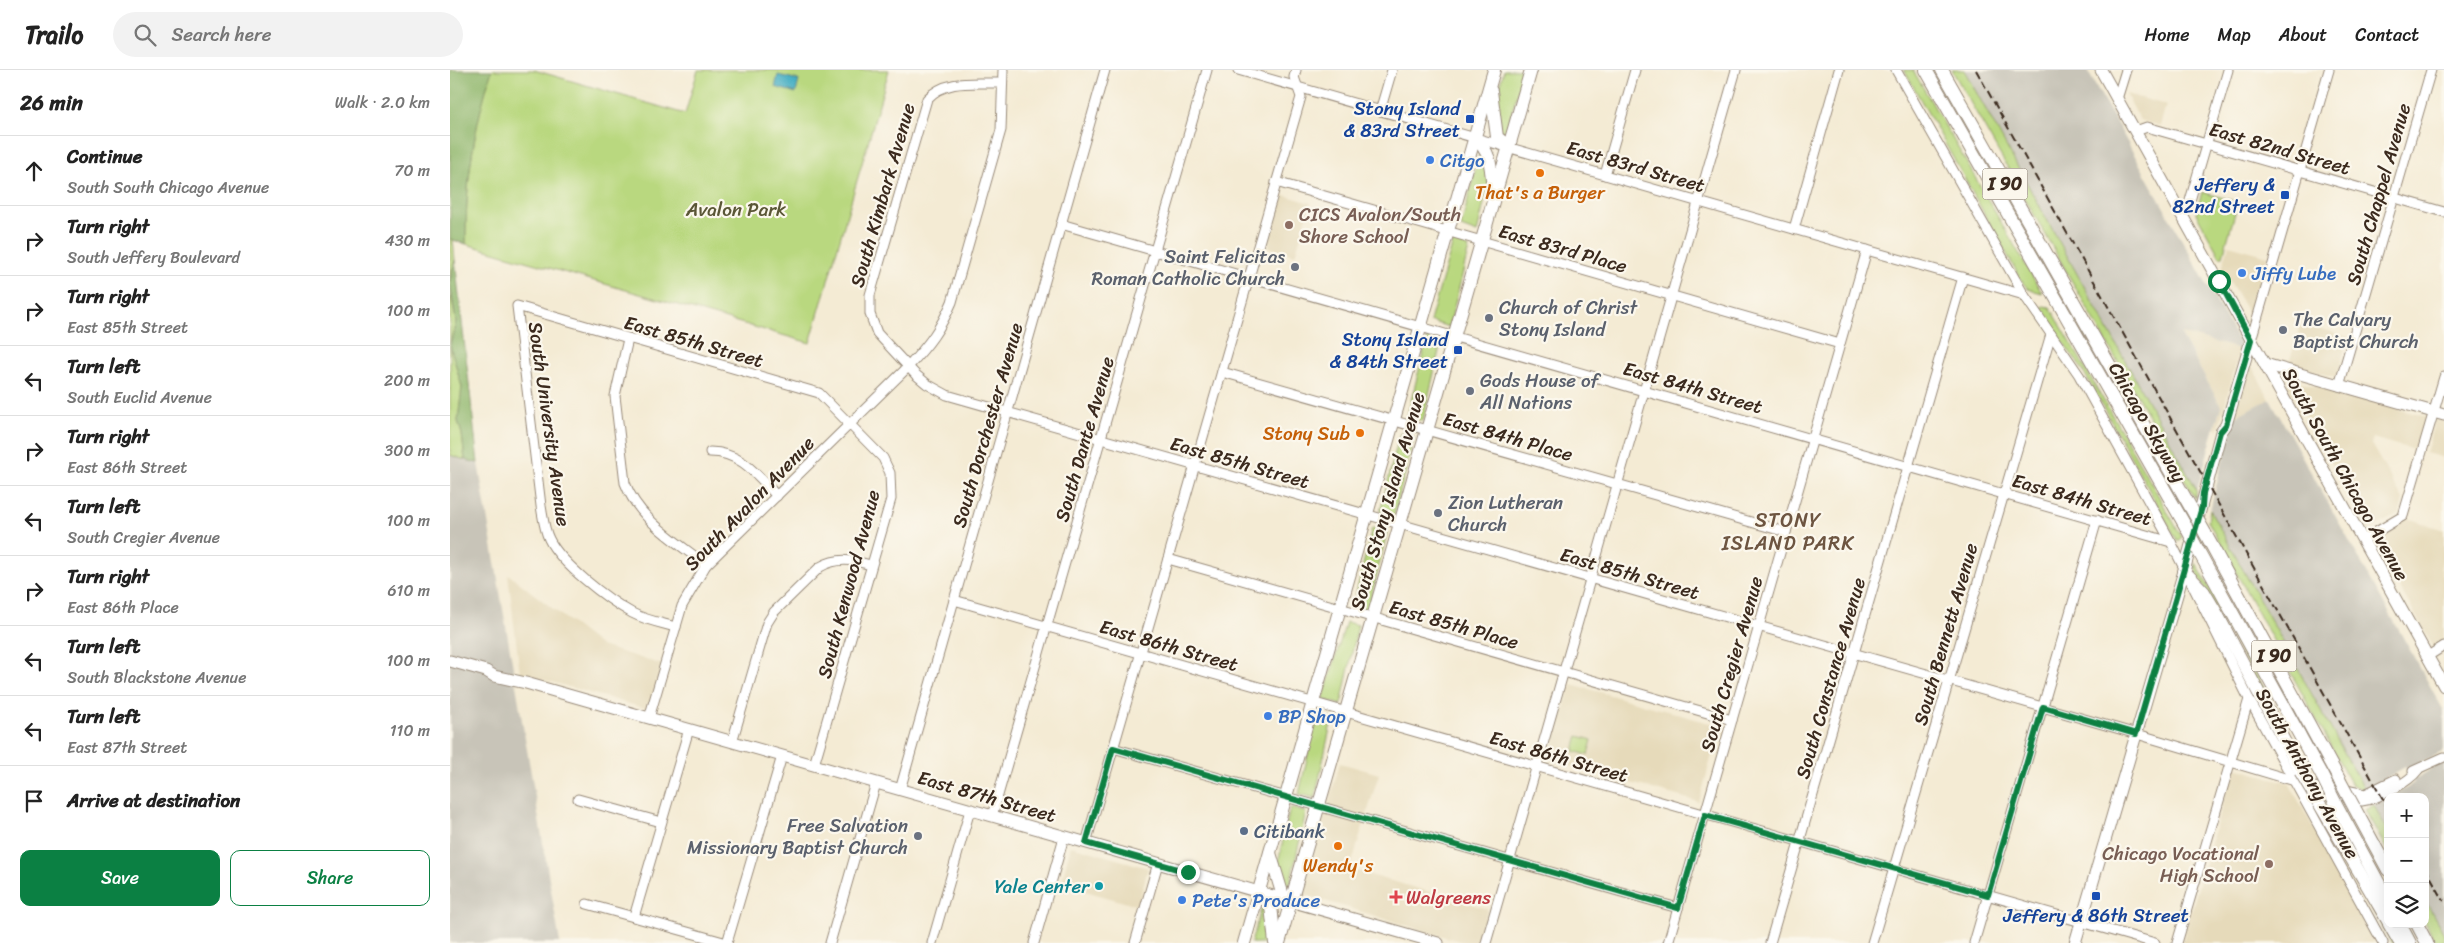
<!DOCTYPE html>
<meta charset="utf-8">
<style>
:root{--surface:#fff;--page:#f2f2f2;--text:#222;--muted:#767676;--line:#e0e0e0;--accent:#0b8043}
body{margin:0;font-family:Sriracha,sans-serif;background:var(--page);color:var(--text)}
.controls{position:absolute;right:15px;bottom:15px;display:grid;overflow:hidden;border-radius:10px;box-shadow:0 5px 20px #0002}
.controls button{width:45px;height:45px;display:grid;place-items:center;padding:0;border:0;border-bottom:1px solid var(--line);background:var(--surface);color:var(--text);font:25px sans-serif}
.stop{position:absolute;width:15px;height:15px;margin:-11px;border:4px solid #0b8043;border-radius:50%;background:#fff}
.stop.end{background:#0b8043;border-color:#fff;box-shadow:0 1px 5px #0008}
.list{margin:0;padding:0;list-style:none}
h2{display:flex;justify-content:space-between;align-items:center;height:65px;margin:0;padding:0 20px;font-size:21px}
h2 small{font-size:16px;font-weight:400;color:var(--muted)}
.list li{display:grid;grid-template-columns:32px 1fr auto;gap:15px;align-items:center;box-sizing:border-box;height:70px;padding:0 20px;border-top:1px solid var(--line)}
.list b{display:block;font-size:19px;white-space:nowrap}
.list p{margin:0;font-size:16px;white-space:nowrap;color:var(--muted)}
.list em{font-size:16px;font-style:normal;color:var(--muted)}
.actions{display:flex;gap:10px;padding:15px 20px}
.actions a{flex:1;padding:11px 0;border:1px solid var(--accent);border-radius:10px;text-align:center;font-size:18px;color:var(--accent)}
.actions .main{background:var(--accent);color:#fff}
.icon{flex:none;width:28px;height:28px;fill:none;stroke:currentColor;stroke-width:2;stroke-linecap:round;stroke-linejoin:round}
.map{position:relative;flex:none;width:1994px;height:873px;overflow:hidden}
header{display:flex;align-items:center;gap:30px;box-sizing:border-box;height:70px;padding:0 25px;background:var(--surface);border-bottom:1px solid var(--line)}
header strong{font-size:24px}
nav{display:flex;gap:28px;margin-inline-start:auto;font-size:18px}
.search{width:350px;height:45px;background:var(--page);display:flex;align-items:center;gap:12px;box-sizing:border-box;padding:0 18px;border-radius:28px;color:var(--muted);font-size:19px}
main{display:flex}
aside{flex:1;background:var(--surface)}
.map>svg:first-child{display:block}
.built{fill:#e6daba}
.industrial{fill:#c8c4b8}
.green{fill:#b9d87f;stroke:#7a814e}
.forest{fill:#92b86e;stroke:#667146}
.water{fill:#43adc2;stroke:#3f6c70}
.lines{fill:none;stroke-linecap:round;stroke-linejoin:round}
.minor-casing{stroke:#988a79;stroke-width:11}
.major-casing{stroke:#988a79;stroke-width:13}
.highway-casing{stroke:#988a79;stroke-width:14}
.minor{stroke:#fff;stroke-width:9}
.major{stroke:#fff;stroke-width:11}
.highway{stroke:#fff;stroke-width:12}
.rail{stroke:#3b2a1e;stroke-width:2;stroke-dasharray:8 4;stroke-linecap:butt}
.highway-bridge-casing{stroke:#988a79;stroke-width:14;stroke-linecap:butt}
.highway-bridge{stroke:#fff;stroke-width:12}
.route{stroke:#0b8043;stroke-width:6}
.transit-dot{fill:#1a4fb4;stroke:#fbf7ec;stroke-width:2}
.shop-dot{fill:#3f7fe0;stroke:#fbf7ec;stroke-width:2}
.food-dot{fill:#e8710a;stroke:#fbf7ec;stroke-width:2}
.education-dot{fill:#8d6e63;stroke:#fbf7ec;stroke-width:2}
.worship-dot{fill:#6b7280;stroke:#fbf7ec;stroke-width:2}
.service-dot{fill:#5c6f8a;stroke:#fbf7ec;stroke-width:2}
.culture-dot{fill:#0f9aa8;stroke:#fbf7ec;stroke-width:2}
.health-dot{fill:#e0444e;stroke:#fbf7ec;stroke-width:2}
.labels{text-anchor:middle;stroke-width:4.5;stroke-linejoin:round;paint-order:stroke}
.shield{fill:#fbf7ec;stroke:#75685c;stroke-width:1}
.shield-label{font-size:18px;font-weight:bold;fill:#3b2a1e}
.transit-label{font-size:19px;fill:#164399;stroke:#fbf7ec;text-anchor:end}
.street-label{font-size:19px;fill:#3b2a1e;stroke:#fbf7ec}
.shop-label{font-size:19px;fill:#366cbe;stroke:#fbf7ec;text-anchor:start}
.food-label{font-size:19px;fill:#c56008;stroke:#fbf7ec}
.park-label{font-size:19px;fill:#5a5636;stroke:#fbf7ec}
.education-label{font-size:19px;fill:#785e54;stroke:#fbf7ec;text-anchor:start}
.worship-label{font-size:19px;fill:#5b616d;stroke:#fbf7ec;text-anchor:start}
.service-label{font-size:19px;fill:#4e5e75;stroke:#fbf7ec;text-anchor:start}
.culture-label{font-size:19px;fill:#0d838f;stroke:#fbf7ec;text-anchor:end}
.health-label{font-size:19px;fill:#be3a42;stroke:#fbf7ec;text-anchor:start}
.neighbourhood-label{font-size:20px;letter-spacing:1px;fill:#6d5541;stroke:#fbf7ec}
</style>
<header>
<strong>Trailo</strong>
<div class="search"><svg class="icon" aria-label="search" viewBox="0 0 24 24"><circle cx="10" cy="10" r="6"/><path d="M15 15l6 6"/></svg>Search here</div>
<nav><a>Home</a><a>Map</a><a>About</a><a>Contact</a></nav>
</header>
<main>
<aside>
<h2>26 min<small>Walk · 2.0 km</small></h2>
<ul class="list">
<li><svg class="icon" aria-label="ahead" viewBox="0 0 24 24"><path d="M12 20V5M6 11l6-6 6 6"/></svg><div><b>Continue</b><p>South South Chicago Avenue</p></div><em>70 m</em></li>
<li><svg class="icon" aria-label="right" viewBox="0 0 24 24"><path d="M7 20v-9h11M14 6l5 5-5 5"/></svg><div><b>Turn right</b><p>South Jeffery Boulevard</p></div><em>430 m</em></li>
<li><svg class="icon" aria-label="right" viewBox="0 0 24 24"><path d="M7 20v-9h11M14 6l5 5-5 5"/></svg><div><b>Turn right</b><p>East 85th Street</p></div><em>100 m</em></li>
<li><svg class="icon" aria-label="left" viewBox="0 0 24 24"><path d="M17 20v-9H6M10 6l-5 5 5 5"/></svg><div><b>Turn left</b><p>South Euclid Avenue</p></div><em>200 m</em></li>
<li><svg class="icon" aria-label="right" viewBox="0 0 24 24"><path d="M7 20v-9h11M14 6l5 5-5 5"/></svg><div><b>Turn right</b><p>East 86th Street</p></div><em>300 m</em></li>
<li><svg class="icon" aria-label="left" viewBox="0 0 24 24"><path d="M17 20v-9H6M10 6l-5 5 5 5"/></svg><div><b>Turn left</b><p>South Cregier Avenue</p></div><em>100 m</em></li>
<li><svg class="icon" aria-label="right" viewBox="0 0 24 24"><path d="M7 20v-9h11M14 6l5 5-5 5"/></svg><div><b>Turn right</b><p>East 86th Place</p></div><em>610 m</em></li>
<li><svg class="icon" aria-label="left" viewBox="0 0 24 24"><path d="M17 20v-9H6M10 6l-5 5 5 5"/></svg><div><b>Turn left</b><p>South Blackstone Avenue</p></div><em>100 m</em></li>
<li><svg class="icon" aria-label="left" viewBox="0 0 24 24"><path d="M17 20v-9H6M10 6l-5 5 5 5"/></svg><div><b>Turn left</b><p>East 87th Street</p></div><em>110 m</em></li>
<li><svg class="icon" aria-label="arrive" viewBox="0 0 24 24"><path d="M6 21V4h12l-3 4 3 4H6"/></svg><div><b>Arrive at destination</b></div></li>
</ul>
<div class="actions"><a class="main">Save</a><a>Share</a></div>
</aside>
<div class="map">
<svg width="1994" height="873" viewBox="0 0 1994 873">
<rect width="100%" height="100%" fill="#fbf7ec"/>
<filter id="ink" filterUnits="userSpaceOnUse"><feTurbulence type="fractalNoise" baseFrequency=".02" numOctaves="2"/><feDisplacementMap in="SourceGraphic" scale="10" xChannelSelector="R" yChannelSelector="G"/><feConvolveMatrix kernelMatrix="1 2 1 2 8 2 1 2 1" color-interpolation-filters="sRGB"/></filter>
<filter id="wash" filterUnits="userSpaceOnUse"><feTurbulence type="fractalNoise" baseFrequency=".0096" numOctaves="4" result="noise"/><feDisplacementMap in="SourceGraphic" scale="20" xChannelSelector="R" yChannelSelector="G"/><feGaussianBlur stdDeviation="1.12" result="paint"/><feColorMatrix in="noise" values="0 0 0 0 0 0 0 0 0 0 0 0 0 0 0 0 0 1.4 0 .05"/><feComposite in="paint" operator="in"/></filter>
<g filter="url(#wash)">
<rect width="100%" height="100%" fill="#f4ebd4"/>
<g class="built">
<polygon points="1676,24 1716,35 1710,56 1690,50"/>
<polygon points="833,125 861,133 845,185 818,177"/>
<polygon points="1779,175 1818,186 1799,244 1772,198"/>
<polygon points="1851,253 1898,267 1887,308 1839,293"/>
<polygon points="1730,262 1790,279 1768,360 1766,356 1771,336"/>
<polygon points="1802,297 1820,329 1784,347 1799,299"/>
<polygon points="1838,309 1977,347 1967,381 1923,368 1921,374 1953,430 1950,443 1919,460 1838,315"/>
<polygon points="1985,349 1994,352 1994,388 1976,383"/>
<polygon points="1957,448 1994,460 1994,483 1990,498 1994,508 1994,572 1984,578 1922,468"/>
<polygon points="58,504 151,576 213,595 201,640 70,603"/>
<polygon points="1121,614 1270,656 1249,732 1099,690"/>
<polygon points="890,693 929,704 900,799 1038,839 1027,873 1016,873 852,824"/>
<polygon points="1783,697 1839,713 1925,873 1732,873"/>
<polygon points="621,776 698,798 688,836 611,814"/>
</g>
<g class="industrial">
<polygon points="1514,0 1637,0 1791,276 1790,279 1730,263 1771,336 1747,420"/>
<polygon points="1820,329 1994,641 1994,681 1957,700 1955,697 1915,720 1760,440 1784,347"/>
<polygon points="0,385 28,393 110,873 0,873"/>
<polygon points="1994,692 1994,864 1975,830 1975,727 1939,727 1964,713 1963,710"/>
<polygon points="1938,727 1938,761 1924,735"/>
</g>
<g class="green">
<path d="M 42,0 L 84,0 L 235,44 L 248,0 L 439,0 L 360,273 L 16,174 C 15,115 24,56 42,0 Z"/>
<polygon points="1054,0 1074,0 1055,66 1049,64 1048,22"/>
<polygon points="1454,0 1463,0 1592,223 1578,219 1573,213"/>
<polygon points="1502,0 1514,0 1747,420 1745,428"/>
<polygon points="1030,81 1039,112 1027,163 1011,157"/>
<polygon points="1752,122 1788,132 1773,186 1770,187 1746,143"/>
<polygon points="3,168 5,190 0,211 1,225 6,252 0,274 0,169"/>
<polygon points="1003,172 1019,178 999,257 980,251"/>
<polygon points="1593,236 1600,237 1605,245 1732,467 1731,470 1727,470 1632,299 1592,242"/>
<polygon points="977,268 991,272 973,351 957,347"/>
<polygon points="0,275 12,317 8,351 12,364 15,390 0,385"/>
<polygon points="950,363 964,367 944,446 930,442"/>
<polygon points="1760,440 1915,720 1902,715 1758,451"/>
<polygon points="922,458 937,462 918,541 903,536"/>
<polygon points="1746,493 1861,704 1856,703 1745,499"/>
<polygon points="896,552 908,555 891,635 873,629"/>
<polygon points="867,644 882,649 865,728 849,724"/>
<polygon points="1128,666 1142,670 1138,685 1124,681"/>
<polygon points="1859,724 1946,873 1942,873 1858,727"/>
<polygon points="1924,735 1938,761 1938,782 1915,740"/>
<polygon points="840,738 856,742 838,823 828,793"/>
<polygon points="1975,830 1994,864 1994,873 1986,873 1975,852"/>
<polygon points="812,836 818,838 821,862 819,873 801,873"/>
</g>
<g class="forest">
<path d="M 0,0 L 42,0 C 24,56 15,115 16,174 L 0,169 Z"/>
<polygon points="5,190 28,393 15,390 12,364 8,351 12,317 0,275 6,252 0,211"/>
</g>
<polygon class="water" points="328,5 349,10 346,23 325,17"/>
</g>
<g filter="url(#ink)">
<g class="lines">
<defs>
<g id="minor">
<polyline points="788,0 1574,225"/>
<polyline points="1446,0 1574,225 1629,305 1721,472 1799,629 1933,873"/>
<path d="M 552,13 C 526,14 496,8 477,29 L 420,225 L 420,244 L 427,263 L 465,304 L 477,314 L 497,325 L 1687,664 L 1912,731 C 1927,730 1959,712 1968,700"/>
<polyline points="1667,29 1676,0"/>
<polyline points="930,41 942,0"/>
<polyline points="1686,61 1697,57 1994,142"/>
<polyline points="1155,105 1185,0"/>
<polyline points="826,112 1390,274"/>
<polyline points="1729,140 1739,134 1778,0"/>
<polyline points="611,154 1721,472"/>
<polyline points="1344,159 1389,0"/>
<path d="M 178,269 L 165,326 L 175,413 C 189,450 226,471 256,495"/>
<polyline points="1801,270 1879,0"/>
<polyline points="772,302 1336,462"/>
<polyline points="1889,316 1981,0"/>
<path d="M 260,382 C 291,382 307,405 327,426"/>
<polyline points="1913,470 1953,446 1994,307"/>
<polyline points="718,489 1282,650"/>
<polyline points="504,530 1705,873"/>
<path d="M 226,557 C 211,553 195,550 182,543 C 157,529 111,494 99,469 C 94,459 93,447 91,436 L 67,236 L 369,323 L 433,388 L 440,403 L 441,429 L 364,695"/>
<polyline points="1978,586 1994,576"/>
<path d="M 199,648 L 232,536 L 256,495 L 458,297 C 479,274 490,260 502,232 L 551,60 L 553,0"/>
<path d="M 282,672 L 317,553 L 324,542 L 370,497 C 388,487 402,490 421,495"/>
<polyline points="663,678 1228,838"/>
<polyline points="1963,701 1994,687"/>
<polyline points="1891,719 1915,724 1946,709"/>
<polyline points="450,720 655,0"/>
<polyline points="128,729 211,752"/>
<polyline points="542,746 757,0"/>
<polyline points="636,773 851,27 844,7 846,0"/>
<polyline points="137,834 277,873 332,686"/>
<polyline points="184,847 239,659"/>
<polyline points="380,873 426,713"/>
<polyline points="482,873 520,740"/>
<polyline points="584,873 614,767"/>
<polyline points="685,873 708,793"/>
<polyline points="1036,873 1286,0"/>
<polyline points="1218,873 1417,180"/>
<polyline points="1320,873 1513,207"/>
<polyline points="1422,873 1601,264"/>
<polyline points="1524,873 1647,450"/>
<polyline points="1727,873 1799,629"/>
</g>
<g id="major">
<polyline points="1651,0 1994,616"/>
<polyline points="1815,294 1994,345"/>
<polyline points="0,591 36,601 44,606 76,613 988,873"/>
<polyline points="1625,873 1734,501 1771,362 1776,355 1801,270"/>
</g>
<g id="highway">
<polyline points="1476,0 1736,457"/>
<polyline points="1492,0 1741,438"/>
<polyline points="1041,21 1047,67 1059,77"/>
<path d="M 1024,68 C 1042,81 1041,100 1043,121"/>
<polyline points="1755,463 1890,711"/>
<polyline points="1749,482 1872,706"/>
<polyline points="1734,501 1754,522 1767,544 1850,701"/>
<polyline points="1865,726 1938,851"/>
<polyline points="1885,732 1938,830"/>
<polyline points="1904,737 1938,800"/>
<polyline points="820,783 833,826 841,831"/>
<polyline points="809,822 821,836 825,873"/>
<polyline points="1939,854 1950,873"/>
<polyline points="1950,854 1960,873"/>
<polyline points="1967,854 1977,873"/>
<polyline points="794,873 1044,0"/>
<polyline points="829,873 1081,0"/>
</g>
</defs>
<use href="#minor" class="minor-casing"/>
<use href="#major" class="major-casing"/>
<use href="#highway" class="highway-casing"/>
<use href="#minor" class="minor"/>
<use href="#major" class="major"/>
<use href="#highway" class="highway"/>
<g class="rail">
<polyline points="1526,0 1938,738"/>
<polyline points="1975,797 1994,831"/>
</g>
<defs>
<g id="highway-bridge">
<polyline points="1741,438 1755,463"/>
<polyline points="1736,457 1749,482"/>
<polyline points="1850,701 1865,726"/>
<polyline points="1872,706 1885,732"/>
<polyline points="1890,711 1904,737"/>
</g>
</defs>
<use href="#highway-bridge" class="highway-bridge-casing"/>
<use href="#highway-bridge" class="highway-bridge"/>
</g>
</g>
<g class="lines" filter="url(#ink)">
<polyline class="route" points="738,802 636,773 663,678 1228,838 1255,745 1538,825 1593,637 1686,664 1752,437 1753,423 1770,362 1776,355 1801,270 1769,211"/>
</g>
<g class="transit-dot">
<rect x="1015" y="44" width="10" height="10" rx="2.5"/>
<rect x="1830" y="120" width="10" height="10" rx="2.5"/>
<rect x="1003" y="275" width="10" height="10" rx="2.5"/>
<rect x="1641" y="821" width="10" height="10" rx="2.5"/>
</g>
<g class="shop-dot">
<circle cx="980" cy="90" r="5"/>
<circle cx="1792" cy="203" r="5"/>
<circle cx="818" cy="646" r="5"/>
<circle cx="732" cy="830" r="5"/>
</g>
<g class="food-dot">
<circle cx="1090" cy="103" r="5"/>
<circle cx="910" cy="363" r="5"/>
<circle cx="888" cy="776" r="5"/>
</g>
<g class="education-dot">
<circle cx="839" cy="155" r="5"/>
<circle cx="1819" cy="794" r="5"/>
</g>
<g class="worship-dot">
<circle cx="845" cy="197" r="5"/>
<circle cx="1039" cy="248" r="5"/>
<circle cx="1833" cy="260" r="5"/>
<circle cx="1020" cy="321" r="5"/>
<circle cx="988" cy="443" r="5"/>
<circle cx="468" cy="766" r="5"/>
</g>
<circle class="service-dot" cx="794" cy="761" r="5"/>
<circle class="culture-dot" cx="649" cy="816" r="5"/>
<path class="health-dot" d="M943.5 819.5h5v5h5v5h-5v5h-5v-5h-5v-5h5z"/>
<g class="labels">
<g class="shield">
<rect x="1532.5" y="98.5" width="45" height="31" rx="4"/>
<rect x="1801.5" y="570.5" width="45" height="31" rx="4"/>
</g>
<g class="shield-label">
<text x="1555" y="120">I 90</text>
<text x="1824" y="592">I 90</text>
</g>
<g class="transit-label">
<text x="1010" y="45">Stony Island<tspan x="1010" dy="22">&amp; 83rd Street</tspan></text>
<text x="1825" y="121">Jeffery &amp;<tspan x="1825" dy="22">82nd Street</tspan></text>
<text x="998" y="276">Stony Island<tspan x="998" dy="22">&amp; 84th Street</tspan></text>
<text x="1646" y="852" text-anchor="middle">Jeffery &amp; 86th Street</text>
</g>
<g class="street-label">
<text transform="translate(1830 78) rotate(16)" y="7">East 82nd Street</text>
<text transform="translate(1186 96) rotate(16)" y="7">East 83rd Street</text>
<text transform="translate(1928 124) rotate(-74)" y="7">South Chappel Avenue</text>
<text transform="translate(432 125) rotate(-74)" y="7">South Kimbark Avenue</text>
<text transform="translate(1113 178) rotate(16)" y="7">East 83rd Place</text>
<text transform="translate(244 271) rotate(16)" y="7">East 85th Street</text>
<text transform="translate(1243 317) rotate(16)" y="7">East 84th Street</text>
<text transform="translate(1698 352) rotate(60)" y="7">Chicago Skyway</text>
<text transform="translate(100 354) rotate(82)" y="7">South University Avenue</text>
<text transform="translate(537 355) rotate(-74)" y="7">South Dorchester Avenue</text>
<text transform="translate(1058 366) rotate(16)" y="7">East 84th Place</text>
<text transform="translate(634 369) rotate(-74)" y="7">South Dante Avenue</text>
<text transform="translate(790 392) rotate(16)" y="7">East 85th Street</text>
<text transform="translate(1896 404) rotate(61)" y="7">South South Chicago Avenue</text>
<text transform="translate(1632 429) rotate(16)" y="7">East 84th Street</text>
<text transform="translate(937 431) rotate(-74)" y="7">South Stony Island Avenue</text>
<text transform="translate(299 433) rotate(-46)" y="7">South Avalon Avenue</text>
<text transform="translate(1180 503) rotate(16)" y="7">East 85th Street</text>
<text transform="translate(398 514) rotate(-75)" y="7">South Kenwood Avenue</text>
<text transform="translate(1004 554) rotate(16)" y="7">East 85th Place</text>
<text transform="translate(1495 564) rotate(-74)" y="7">South Bennett Avenue</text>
<text transform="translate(719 575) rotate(16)" y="7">East 86th Street</text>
<text transform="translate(1281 594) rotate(-74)" y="7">South Cregier Avenue</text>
<text transform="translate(1380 608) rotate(-74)" y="7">South Constance Avenue</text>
<text transform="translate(1109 686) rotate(16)" y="7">East 86th Street</text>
<text transform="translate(1858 703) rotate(61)" y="7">South Anthony Avenue</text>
<text transform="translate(537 726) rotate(16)" y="7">East 87th Street</text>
</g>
<g class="shop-label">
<text x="990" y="97">Citgo</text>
<text x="1802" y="210">Jiffy Lube</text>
<text x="828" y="653">BP Shop</text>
<text x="742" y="837">Pete's Produce</text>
</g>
<g class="food-label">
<text x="1090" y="129">That's a Burger</text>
<text x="900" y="370" text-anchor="end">Stony Sub</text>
<text x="888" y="802">Wendy's</text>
</g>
<g class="park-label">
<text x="286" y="146">Avalon Park</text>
</g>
<g class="education-label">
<text x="849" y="151">CICS Avalon/South<tspan x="849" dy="22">Shore School</tspan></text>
<text x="1809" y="790" text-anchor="end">Chicago Vocational<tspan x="1809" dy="22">High School</tspan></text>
</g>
<g class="worship-label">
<text x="835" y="193" text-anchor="end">Saint Felicitas<tspan x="835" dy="22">Roman Catholic Church</tspan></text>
<text x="1049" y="244">Church of Christ<tspan x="1049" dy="22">Stony Island</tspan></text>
<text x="1843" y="256">The Calvary<tspan x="1843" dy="22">Baptist Church</tspan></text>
<text x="1030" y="317">Gods House of<tspan x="1030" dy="22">All Nations</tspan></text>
<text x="998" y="439">Zion Lutheran<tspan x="998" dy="22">Church</tspan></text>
<text x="458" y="762" text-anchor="end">Free Salvation<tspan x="458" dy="22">Missionary Baptist Church</tspan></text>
</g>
<g class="service-label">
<text x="804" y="768">Citibank</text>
</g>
<g class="culture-label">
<text x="639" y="823">Yale Center</text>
</g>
<g class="health-label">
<text x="956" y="834">Walgreens</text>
</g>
<g class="neighbourhood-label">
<text x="1338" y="457">STONY<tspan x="1338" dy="23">ISLAND PARK</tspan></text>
</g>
</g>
</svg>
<div class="controls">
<button>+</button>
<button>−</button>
<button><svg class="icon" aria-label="layers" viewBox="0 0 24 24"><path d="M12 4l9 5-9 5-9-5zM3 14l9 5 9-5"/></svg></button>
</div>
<div class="stop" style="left:1769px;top:211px"></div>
<div class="stop end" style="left:738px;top:802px"></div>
</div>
</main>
